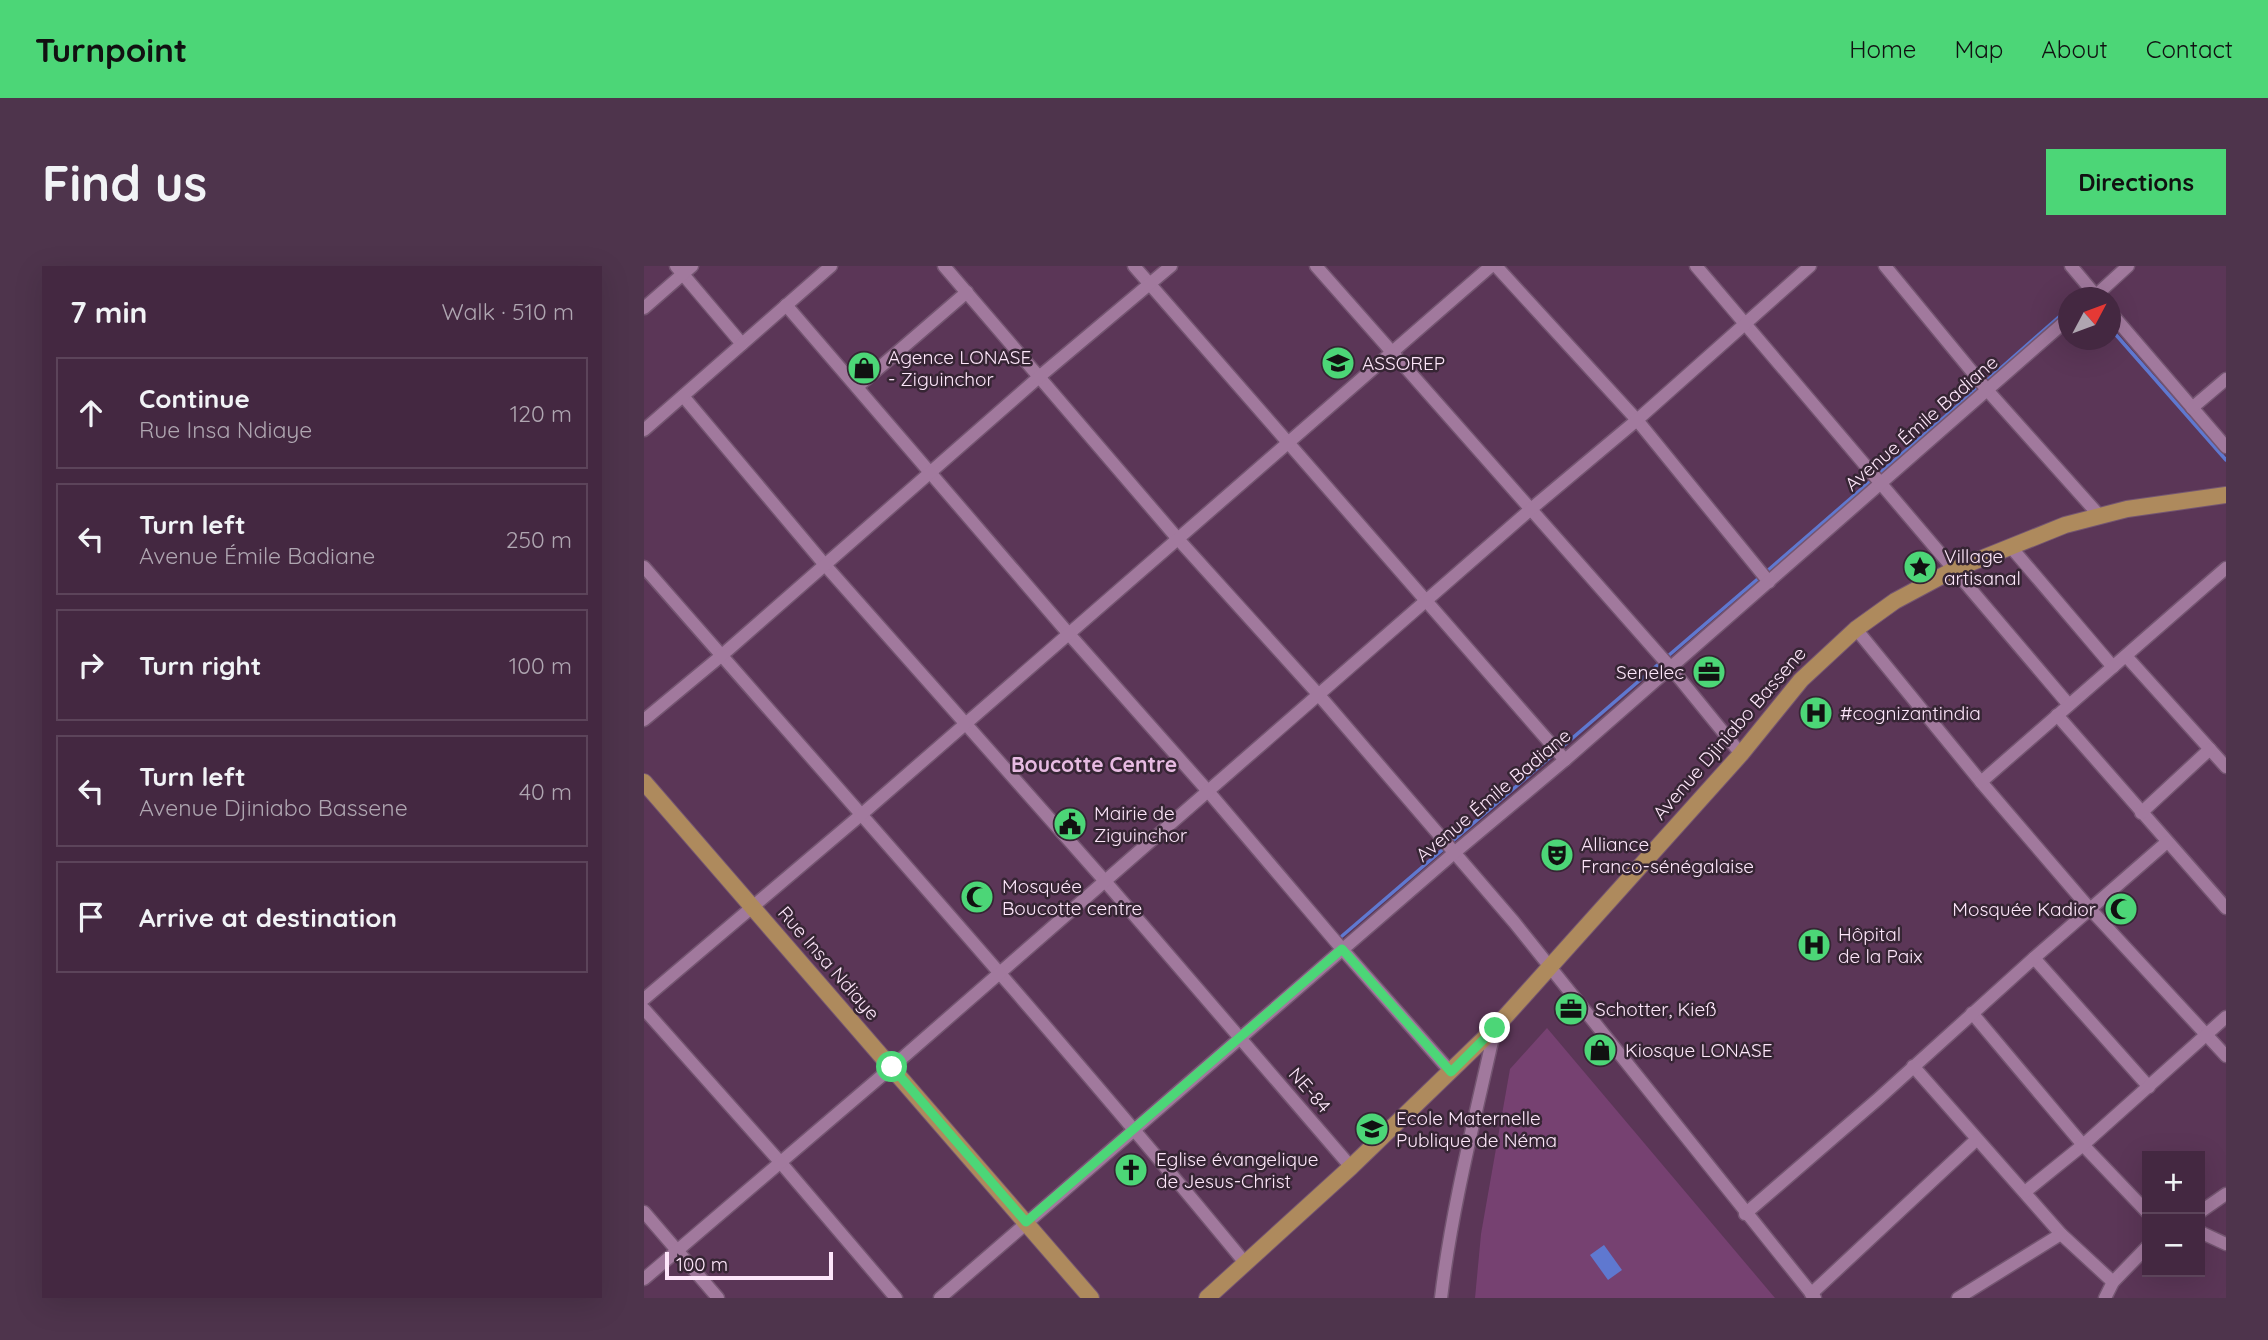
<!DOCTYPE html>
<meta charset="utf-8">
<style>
:root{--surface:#442841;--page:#4e344c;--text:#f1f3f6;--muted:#afa6b1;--line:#5c445a;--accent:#4cd677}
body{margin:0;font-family:Quicksand,sans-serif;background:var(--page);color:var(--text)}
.controls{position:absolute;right:21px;bottom:21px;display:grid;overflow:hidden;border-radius:0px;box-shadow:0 7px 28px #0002}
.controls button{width:63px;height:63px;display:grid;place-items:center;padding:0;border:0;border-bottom:2px solid var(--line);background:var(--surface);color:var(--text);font:35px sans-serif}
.compass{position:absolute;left:1414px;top:21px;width:63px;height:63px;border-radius:50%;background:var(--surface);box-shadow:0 7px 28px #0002;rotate:49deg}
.scale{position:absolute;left:21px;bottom:18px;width:168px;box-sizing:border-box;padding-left:7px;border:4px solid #fde6fa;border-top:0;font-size:19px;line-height:24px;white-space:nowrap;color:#fde6fa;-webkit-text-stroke:5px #362534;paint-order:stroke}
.stop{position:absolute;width:21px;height:21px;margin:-16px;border:5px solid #4cd677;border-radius:50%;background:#fff}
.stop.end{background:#4cd677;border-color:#fff;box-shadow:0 2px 7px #0008}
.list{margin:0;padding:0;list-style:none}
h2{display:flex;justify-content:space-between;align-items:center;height:91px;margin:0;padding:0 28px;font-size:30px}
h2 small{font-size:23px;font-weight:400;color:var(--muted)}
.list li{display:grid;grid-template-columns:46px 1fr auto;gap:21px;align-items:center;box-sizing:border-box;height:112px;margin:0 14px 14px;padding:0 14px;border:2px solid var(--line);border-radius:0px}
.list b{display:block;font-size:26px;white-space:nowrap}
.list p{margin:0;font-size:23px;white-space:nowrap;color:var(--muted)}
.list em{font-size:23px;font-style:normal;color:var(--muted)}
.icon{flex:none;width:38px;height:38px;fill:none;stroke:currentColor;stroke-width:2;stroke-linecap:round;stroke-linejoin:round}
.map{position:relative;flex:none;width:1582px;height:1032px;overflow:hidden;border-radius:0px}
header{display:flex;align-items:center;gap:42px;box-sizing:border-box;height:98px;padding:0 35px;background:var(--accent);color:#111}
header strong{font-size:33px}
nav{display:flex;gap:38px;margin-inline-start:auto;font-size:24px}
.intro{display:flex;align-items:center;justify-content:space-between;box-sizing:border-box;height:168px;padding:0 42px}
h1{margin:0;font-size:49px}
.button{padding:18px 32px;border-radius:0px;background:var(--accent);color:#111;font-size:24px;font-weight:700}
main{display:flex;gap:42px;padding:0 42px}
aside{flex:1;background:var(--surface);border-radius:0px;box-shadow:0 7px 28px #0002}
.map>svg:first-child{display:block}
.green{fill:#764171}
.water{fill:#5f78d0}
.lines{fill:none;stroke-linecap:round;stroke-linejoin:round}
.stream{stroke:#5f78d0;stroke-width:3.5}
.minor-casing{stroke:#745571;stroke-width:15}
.major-casing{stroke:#745571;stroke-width:18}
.minor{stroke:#a1799d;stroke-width:12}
.major{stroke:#ae8a5d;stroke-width:16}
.route{stroke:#4cd677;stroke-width:9}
.labels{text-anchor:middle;stroke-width:5;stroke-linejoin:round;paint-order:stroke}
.poi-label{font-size:19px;fill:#fde6fa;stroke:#362534;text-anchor:start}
.street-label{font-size:19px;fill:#fde6fa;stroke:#362534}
.neighbourhood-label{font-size:21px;font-weight:bold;fill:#e7bbe2;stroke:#362534}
</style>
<header>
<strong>Turnpoint</strong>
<nav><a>Home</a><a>Map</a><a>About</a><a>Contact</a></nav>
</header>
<div class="intro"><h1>Find us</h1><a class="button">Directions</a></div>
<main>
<aside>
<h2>7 min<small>Walk · 510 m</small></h2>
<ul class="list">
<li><svg class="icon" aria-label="ahead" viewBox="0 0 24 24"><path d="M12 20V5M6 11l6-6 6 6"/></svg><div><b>Continue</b><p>Rue Insa Ndiaye</p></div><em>120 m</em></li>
<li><svg class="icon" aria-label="left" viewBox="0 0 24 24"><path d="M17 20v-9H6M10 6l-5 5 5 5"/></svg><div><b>Turn left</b><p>Avenue Émile Badiane</p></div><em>250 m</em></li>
<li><svg class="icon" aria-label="right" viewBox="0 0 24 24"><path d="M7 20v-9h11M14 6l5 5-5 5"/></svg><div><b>Turn right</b></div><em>100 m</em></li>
<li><svg class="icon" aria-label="left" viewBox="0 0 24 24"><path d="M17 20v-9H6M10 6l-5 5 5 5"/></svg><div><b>Turn left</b><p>Avenue Djiniabo Bassene</p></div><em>40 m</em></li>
<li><svg class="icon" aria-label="arrive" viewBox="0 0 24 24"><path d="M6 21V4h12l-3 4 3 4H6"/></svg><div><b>Arrive at destination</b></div></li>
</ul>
</aside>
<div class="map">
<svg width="1582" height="1032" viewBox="0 0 1582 1032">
<rect width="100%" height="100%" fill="#5b3657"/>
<polygon class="green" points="903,762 1131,1032 831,1032 837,968 866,803"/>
<polygon class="water" points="960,979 978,1004 964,1014 946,989"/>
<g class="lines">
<g class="stream">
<polyline points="1437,32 1439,32"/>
<polyline points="1466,62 1582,194"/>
<polyline points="1341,116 1424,43"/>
<polyline points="1122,306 1335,121"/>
<polyline points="698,670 1116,311"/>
</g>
<defs>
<g id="minor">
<polyline points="32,0 98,78"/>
<polyline points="300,0 534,273 674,428 870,656 1171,1032"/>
<polyline points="490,0 921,494"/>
<polyline points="672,0 1027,402 1097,488"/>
<polyline points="852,0 993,154 1125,316"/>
<polyline points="1052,0 1425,439"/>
<polyline points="1241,0 1344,125 1454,248"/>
<polyline points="1427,0 1454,32"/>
<polyline points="1449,32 1484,0"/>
<polyline points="142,39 424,367 563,524 698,683 807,806"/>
<polyline points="0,42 48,0"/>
<polyline points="1466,46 1582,181"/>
<polyline points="213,121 323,26"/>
<polyline points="39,130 181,299 460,614 707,901"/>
<polyline points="1548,142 1582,113"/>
<polyline points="0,164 187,0"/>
<polyline points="1366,280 1469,401"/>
<path d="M 0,301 C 202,532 407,761 602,998"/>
<polyline points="1212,363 1337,516 1446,643 1582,790"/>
<polyline points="1482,390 1582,501"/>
<polyline points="1413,449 1582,642"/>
<polyline points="0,454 77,390 395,111 527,0"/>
<polyline points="1337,516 1582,302"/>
<polyline points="1497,547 1566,483"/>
<polyline points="1390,692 1505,821"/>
<polyline points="0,733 218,548 847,0"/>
<polyline points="0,743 137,897 252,1032"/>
<polyline points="1328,747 1439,879 1503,946"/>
<polyline points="1269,800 1417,968 1469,1016"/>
<polyline points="1381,926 1439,879 1582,751"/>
<polyline points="0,946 74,1032"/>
<polyline points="1556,946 1582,928"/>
<polyline points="1101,948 1234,833 1390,692 1523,576"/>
<polyline points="1556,966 1582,978"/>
<polyline points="0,1013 248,801 887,243 993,154 1166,0"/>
<polyline points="1167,1028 1333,873"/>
<polyline points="296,1032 810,587 921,494 1424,53"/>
<path d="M 797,1032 C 808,940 831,852 851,762"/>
<polyline points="1314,1032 1417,968"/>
<polyline points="1461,1032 1469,1016 1503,981"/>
</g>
<g id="major">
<polyline points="0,516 447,1032"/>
<polyline points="563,1032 707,901 851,762 1097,488 1157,414 1212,363 1251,335 1309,304 1421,259 1483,243 1582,229"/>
</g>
</defs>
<use href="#minor" class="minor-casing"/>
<use href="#major" class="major-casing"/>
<use href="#minor" class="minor"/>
<use href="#major" class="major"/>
</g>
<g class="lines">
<polyline class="route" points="248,801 382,956 698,683 807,806 851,762"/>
</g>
<defs>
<symbol id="school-disc" viewBox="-11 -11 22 22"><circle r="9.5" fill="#4cd677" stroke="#362534"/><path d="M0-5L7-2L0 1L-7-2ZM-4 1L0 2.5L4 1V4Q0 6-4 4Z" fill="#111"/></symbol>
<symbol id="shop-disc" viewBox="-11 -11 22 22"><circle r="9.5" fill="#4cd677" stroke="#362534"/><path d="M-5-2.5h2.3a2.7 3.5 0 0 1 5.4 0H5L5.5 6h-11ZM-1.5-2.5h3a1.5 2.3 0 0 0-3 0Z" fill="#111"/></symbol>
<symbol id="sight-disc" viewBox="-11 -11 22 22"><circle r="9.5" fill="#4cd677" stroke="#362534"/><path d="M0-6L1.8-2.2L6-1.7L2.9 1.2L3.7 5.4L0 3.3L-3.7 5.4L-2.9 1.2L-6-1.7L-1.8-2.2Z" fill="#111"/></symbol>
<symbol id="office-disc" viewBox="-11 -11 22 22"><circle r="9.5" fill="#4cd677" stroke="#362534"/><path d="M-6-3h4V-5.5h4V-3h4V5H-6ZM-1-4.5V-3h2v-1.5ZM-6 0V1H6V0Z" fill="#111"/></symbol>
<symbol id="hospital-disc" viewBox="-11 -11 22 22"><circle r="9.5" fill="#4cd677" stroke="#362534"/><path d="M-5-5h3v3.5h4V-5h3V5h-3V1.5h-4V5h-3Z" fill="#111"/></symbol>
<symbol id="civic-disc" viewBox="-11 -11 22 22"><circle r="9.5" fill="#4cd677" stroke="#362534"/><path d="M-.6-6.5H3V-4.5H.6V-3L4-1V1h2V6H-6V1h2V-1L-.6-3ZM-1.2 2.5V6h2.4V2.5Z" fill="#111"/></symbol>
<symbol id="theatre-disc" viewBox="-11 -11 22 22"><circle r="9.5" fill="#4cd677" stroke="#362534"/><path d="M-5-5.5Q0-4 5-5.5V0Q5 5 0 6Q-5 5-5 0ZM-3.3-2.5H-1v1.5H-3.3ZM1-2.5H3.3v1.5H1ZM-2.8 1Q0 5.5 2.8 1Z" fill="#111"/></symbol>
<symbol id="mosque-disc" viewBox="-11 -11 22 22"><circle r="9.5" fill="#4cd677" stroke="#362534"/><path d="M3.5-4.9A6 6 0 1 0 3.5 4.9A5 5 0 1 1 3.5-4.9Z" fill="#111"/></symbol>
<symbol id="church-disc" viewBox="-11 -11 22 22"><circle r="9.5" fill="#4cd677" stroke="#362534"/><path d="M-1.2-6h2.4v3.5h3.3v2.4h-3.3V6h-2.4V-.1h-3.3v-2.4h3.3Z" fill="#111"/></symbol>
</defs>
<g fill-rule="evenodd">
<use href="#school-disc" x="675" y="78" width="38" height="38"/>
<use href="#shop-disc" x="201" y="83" width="38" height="38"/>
<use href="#sight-disc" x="1257" y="282" width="38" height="38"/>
<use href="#office-disc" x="1046" y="387" width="38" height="38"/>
<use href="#hospital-disc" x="1153" y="428" width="38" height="38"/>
<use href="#civic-disc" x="407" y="539" width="38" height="38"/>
<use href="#theatre-disc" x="894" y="570" width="38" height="38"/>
<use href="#mosque-disc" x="314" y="612" width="38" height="38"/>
<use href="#mosque-disc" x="1458" y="624" width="38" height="38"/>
<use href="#hospital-disc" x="1151" y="660" width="38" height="38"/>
<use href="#office-disc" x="908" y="724" width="38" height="38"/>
<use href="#shop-disc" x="937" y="765" width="38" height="38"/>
<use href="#school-disc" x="709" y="844" width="38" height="38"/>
<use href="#church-disc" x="468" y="885" width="38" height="38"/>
</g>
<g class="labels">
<g class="poi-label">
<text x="244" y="98">Agence LONASE<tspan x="244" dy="22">- Ziguinchor</tspan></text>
<text x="718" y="104">ASSOREP</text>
<text x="1300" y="297">Village<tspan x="1300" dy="22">artisanal</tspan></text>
<text x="1040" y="413" text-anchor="end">Senelec</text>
<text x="1196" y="454">#cognizantindia</text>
<text x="450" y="554">Mairie de<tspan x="450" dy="22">Ziguinchor</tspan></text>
<text x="937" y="585">Alliance<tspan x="937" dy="22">Franco-sénégalaise</tspan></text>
<text x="358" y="627">Mosquée<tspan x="358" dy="22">Boucotte centre</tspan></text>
<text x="1452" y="650" text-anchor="end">Mosquée Kadior</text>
<text x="1194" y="675">Hôpital<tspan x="1194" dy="22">de la Paix</tspan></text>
<text x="951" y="750">Schotter, Kieß</text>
<text x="981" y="791">Kiosque LONASE</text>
<text x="752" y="859">Ecole Maternelle<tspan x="752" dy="22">Publique de Néma</tspan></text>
<text x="512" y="900">Eglise évangelique<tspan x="512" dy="22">de Jesus-Christ</tspan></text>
</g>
<g class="street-label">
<text transform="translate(1277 157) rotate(-41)" y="7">Avenue Émile Badiane</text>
<text transform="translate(1085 467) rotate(-49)" y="7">Avenue Djiniabo Bassene</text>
<text transform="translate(849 529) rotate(-40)" y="7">Avenue Émile Badiane</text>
<text transform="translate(185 697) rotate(49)" y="7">Rue Insa Ndiaye</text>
<text transform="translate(666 824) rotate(49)" y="7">NE-84</text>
</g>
<g class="neighbourhood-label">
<text x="450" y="506">Boucotte Centre</text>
</g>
</g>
</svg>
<div class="controls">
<button>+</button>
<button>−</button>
</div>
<svg class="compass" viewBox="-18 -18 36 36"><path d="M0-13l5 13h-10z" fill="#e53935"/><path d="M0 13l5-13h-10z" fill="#afa6b1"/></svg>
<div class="scale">100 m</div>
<div class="stop" style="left:248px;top:801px"></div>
<div class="stop end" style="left:851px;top:762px"></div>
</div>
</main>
